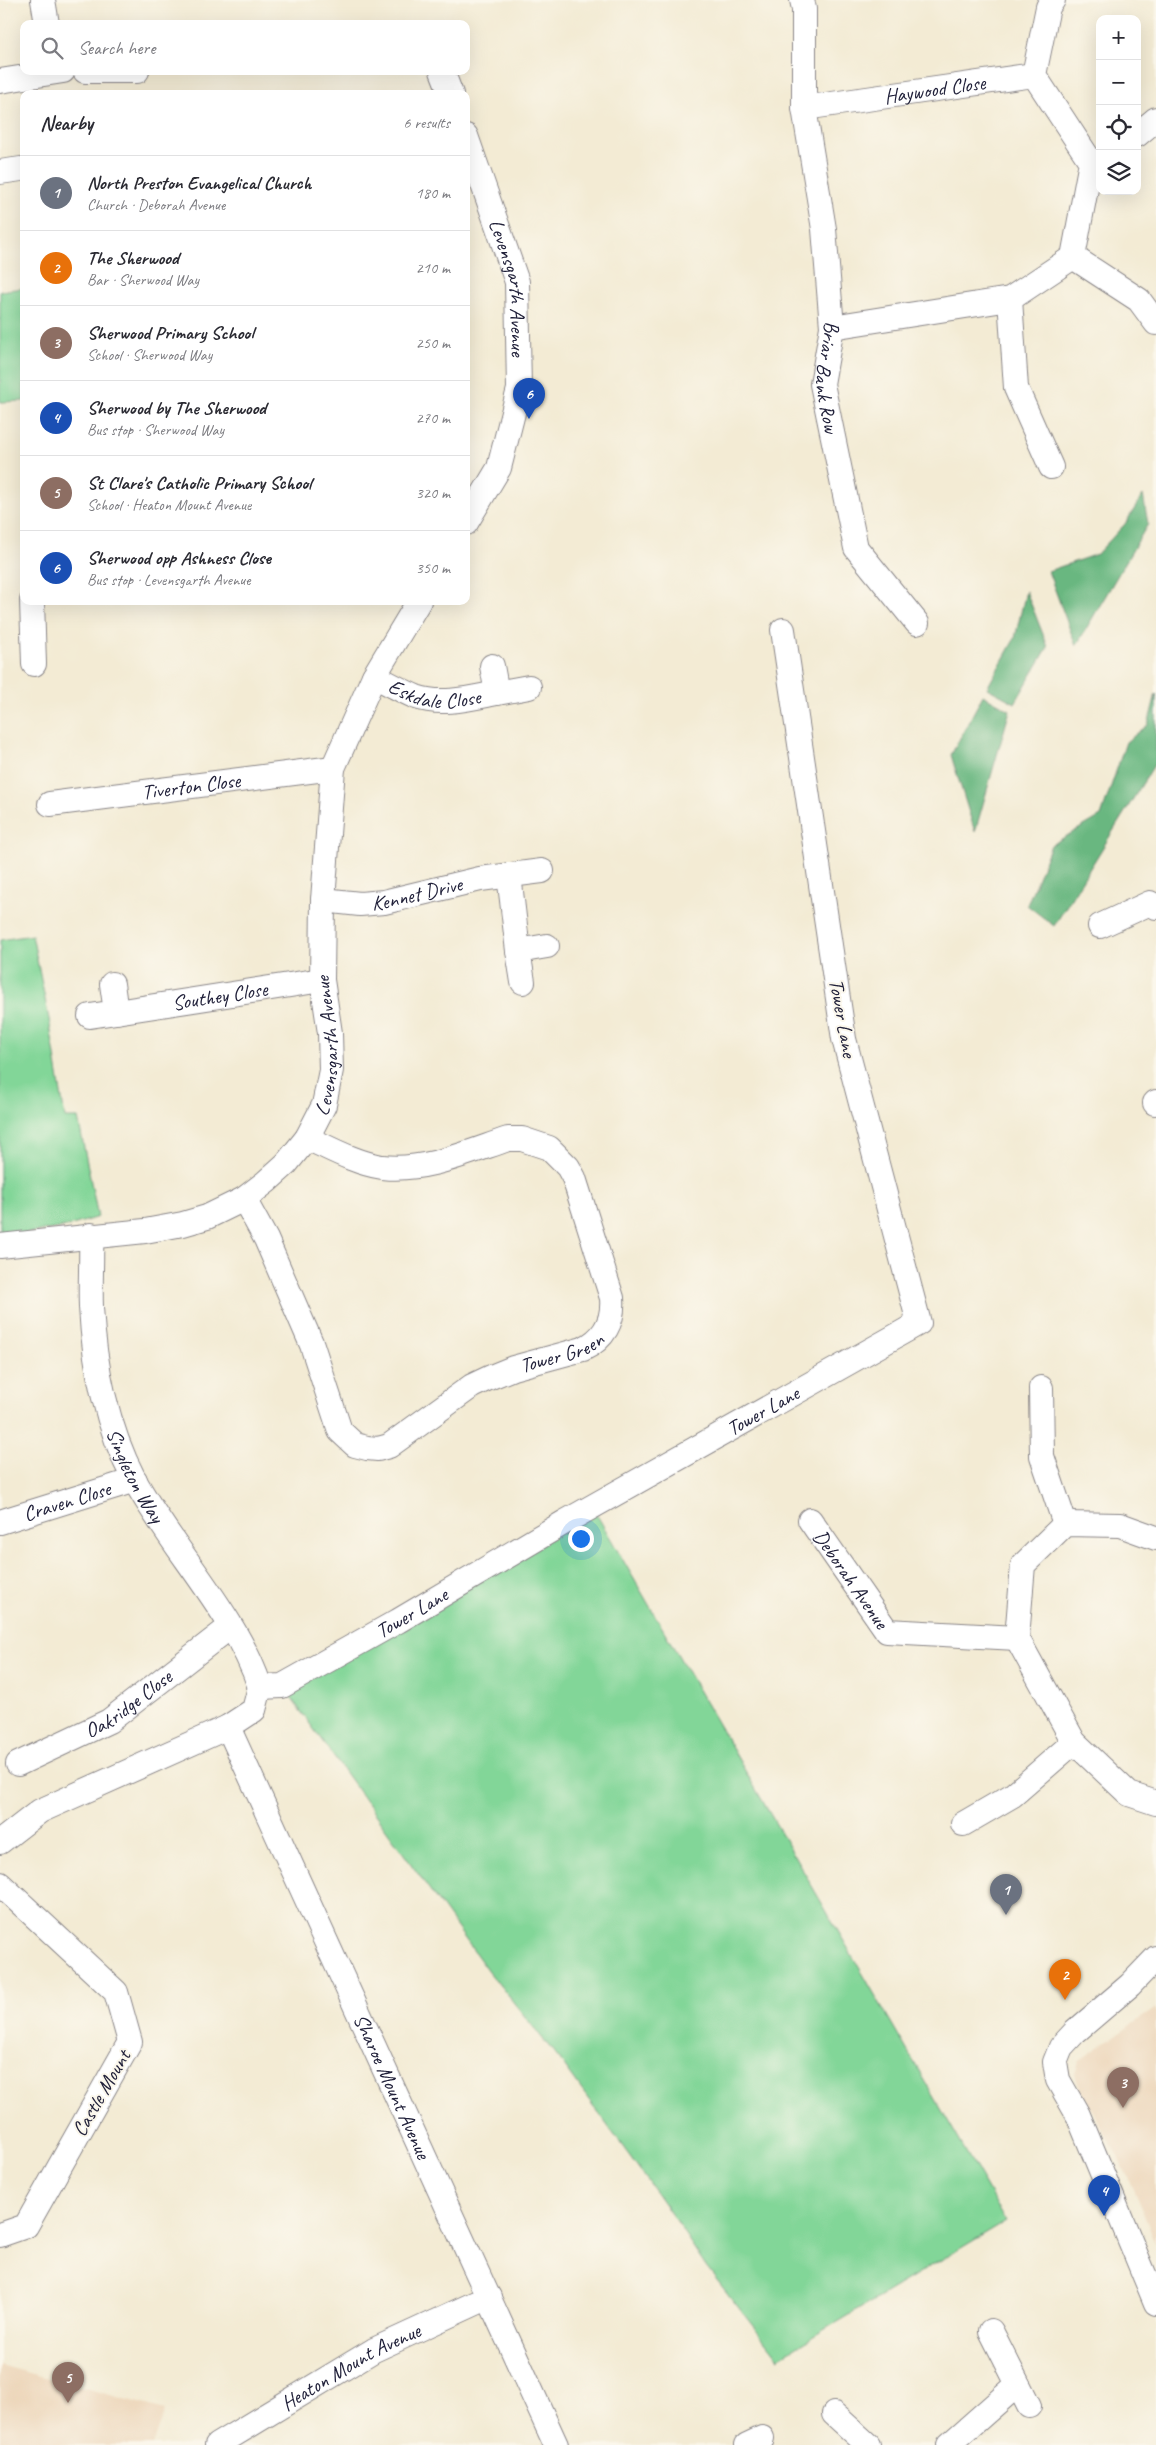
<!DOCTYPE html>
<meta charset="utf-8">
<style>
:root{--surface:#fff;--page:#f2f2f3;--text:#2b2b33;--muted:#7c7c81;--line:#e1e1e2;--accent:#0f766e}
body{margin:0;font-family:Caveat,sans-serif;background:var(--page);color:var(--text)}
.controls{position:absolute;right:15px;top:15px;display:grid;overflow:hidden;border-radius:10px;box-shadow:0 5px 20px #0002}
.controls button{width:45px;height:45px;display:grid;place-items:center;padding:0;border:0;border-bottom:1px solid var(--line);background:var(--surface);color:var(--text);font:25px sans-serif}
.you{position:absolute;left:580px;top:1538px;width:18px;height:18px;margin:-12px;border:4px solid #fff;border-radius:50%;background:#1a73e8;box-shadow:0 0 0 8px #1a73e833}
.badge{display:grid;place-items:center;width:32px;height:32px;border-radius:50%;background:var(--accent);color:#fff;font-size:16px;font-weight:700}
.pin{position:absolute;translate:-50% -41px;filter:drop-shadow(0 1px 2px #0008)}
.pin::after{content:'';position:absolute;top:26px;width:18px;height:15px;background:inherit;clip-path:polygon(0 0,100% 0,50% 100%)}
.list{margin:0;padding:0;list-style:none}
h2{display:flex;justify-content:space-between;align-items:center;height:65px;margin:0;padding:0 20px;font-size:21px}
h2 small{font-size:16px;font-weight:400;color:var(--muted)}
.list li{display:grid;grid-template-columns:32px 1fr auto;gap:15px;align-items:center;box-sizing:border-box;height:75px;padding:0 20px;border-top:1px solid var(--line)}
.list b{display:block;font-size:19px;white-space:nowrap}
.list p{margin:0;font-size:16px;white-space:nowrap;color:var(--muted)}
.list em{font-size:16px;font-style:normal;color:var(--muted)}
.icon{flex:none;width:28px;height:28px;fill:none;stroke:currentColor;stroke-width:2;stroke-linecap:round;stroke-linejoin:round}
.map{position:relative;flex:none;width:1156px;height:2445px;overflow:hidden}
.search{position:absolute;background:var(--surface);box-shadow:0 5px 20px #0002;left:20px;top:20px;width:450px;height:55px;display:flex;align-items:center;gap:12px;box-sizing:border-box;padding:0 18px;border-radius:10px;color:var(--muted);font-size:19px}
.panel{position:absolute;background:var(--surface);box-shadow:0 5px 20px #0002;left:20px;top:90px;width:450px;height:515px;border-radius:10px}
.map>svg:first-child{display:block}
.built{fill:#edd7bb}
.green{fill:#82d698;stroke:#527c6a}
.forest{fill:#69b780;stroke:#466c5e}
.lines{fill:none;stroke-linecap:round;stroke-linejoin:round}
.minor-casing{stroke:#8a8688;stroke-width:26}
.minor{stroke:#fff;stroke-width:24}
.labels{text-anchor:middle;stroke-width:4;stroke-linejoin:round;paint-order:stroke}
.street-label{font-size:21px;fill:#22223b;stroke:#fbf7ec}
</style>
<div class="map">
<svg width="1156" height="2445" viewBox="0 0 1156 2445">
<rect width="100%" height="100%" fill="#fbf7ec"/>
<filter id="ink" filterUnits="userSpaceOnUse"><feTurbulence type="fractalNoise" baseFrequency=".02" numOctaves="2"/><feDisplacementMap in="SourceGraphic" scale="10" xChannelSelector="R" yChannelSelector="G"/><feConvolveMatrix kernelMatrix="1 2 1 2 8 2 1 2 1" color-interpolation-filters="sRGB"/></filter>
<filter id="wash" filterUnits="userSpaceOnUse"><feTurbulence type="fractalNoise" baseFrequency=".0096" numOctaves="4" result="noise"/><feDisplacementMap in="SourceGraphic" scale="20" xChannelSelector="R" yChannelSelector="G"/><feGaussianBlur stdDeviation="1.12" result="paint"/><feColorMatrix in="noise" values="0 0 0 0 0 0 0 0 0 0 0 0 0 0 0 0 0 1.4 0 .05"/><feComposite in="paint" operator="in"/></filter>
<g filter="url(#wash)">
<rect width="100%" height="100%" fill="#f3ebd4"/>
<g class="built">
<polygon points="1156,2008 1156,2243 1126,2173 1107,2135 1080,2090 1075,2074 1080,2060"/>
<polygon points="0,2365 165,2410 153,2445 0,2445"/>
</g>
<g class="green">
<polygon points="24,288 24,401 0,402 0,291"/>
<polygon points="32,935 49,1019 65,1118 78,1118 98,1217 66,1227 0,1238 0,940"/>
<polygon points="594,1510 1006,2221 778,2358 706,2266 663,2202 560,2060 489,1972 284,1688"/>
</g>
<g class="forest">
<polygon points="1143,495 1148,524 1076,646 1048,571 1097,554 1125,524"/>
<polygon points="1026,591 1048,647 1015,703 987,688 1015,638"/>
<polygon points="1156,694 1156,762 1054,926 1027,905 1051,845 1101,816 1126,742 1148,725"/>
<polygon points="983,695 1010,710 975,832 951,755"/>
</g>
</g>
<g filter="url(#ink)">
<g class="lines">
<defs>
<g id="minor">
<polyline points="43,0 47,24"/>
<path id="s1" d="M 802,0 L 804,9 L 804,108 L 824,229 L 832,327 L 822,384 L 856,548 L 917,623"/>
<polyline points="85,71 137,71"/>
<polyline points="442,71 451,94"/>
<polyline points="0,81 63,71"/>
<path id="s2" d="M 804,108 L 1034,75"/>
<polyline points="1137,135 1156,119"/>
<path id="s3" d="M 466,136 L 517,282 L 519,389 L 499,468 L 466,523"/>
<polyline points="0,172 21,169"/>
<polyline points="1073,257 1139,300 1156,323"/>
<polyline points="1010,299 1016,388 1051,467"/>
<polyline points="832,327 1010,299 1073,257 1091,162 1034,75 1048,7 1053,0"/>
<polyline points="32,601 34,664"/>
<polyline points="492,666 497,693 529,687"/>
<path id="s4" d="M 374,676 C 388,683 402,691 416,697 C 442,706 471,698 497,693"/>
<path id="s5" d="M 50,804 L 333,768"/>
<polyline points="509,875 518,951"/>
<path id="s6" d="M 323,900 L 360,904 L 384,902 L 480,879 L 542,871"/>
<polyline points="1100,926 1150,903 1156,907"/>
<polyline points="523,982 518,951 547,946"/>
<path id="s7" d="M 116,1012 L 322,980"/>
<polyline points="90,1016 116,1012 112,984"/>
<polyline points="1155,1103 1156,1102"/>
<path id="s8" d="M 244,1199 L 266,1239 L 312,1345 L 340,1431 L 355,1445 L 367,1448 L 378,1449 L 389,1446 L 472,1386 L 491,1377 L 513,1368 L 583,1349 C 604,1339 614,1322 612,1298 L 574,1178 L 568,1167 L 549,1148 L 522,1139 L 508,1139 C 469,1152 425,1172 382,1167 C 356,1163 331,1149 307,1138"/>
<path id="s9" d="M 91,1235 C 92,1259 90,1283 91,1307 C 94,1365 107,1428 134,1479 C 171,1548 236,1614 260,1687"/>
<path id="s10" d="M 0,1246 L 145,1231 L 183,1224 L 207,1217 L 244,1199 L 266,1182 L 286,1164 L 307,1138 L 324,1105 L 331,1070 L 330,1033 L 322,980 L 323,900 L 333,768 L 374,676 L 419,601"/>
<polyline points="1041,1388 1042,1456 1065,1524"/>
<path id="s11" d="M 810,1520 L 887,1631 L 1017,1638"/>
<path id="s12" d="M 0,1522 L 135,1480"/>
<polyline points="1156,1538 1120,1525 1065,1524 1023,1565 1017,1638 1074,1742 1129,1794 1156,1803"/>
<path id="s13" d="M 260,1687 L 282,1686 L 398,1621 L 565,1522 L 919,1323 L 844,1039 L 783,630"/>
<path id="s14" d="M 228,1727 L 556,2445"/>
<path id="s15" d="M 18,1764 L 109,1721 L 230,1627"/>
<polyline points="963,1824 1013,1795 1074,1742"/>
<polyline points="0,1842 40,1811 228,1727 254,1710 260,1687"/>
<polyline points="0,1884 116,1992 130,2042 26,2226 0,2235"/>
<polyline points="1156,1958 1130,1985 1075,2032 1061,2047 1055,2062 1058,2080 1078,2115 1156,2303"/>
<polyline points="991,2331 1029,2406"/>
<polyline points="834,2414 868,2445"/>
<path id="s16" d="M 217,2445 L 374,2350 L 489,2297"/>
<polyline points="747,2445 762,2438"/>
<polyline points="949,2445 1017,2385"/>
</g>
</defs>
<use href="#minor" class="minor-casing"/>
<use href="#minor" class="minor"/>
</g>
</g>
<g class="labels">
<g class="street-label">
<text dy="7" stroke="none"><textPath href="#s2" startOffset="132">Haywood Close</textPath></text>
<text dy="7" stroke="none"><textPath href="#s3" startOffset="159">Levensgarth Avenue</textPath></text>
<text dy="7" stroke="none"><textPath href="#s1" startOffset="380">Briar Bank Row</textPath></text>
<text dy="7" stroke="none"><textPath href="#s4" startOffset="65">Eskdale Close</textPath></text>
<text dy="7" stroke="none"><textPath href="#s5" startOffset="142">Tiverton Close</textPath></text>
<text dy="7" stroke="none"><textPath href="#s6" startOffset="95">Kennet Drive</textPath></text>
<text dy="7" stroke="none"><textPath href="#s7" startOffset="105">Southey Close</textPath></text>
<text transform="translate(843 1018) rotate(80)" y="7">Tower Lane</text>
<text dy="7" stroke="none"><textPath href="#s10" startOffset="436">Levensgarth Avenue</textPath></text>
<text dy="7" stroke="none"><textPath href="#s8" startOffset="505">Tower Green</textPath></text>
<text dy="7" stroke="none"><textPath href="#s13" startOffset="576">Tower Lane</textPath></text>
<text dy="7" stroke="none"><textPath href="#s9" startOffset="248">Singleton Way</textPath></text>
<text dy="7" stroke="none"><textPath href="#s12" startOffset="70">Craven Close</textPath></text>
<text dy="7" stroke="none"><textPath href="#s11" startOffset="72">Deborah Avenue</textPath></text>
<text dy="7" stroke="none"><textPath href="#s13" startOffset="171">Tower Lane</textPath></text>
<text dy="7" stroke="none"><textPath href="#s15" startOffset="126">Oakridge Close</textPath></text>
<text dy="7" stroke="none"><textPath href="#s14" startOffset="395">Sharoe Mount Avenue</textPath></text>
<text transform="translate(101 2093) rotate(-60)" y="7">Castle Mount</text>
<text dy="7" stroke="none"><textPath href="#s16" startOffset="155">Heaton Mount Avenue</textPath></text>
</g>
</g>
</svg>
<div class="controls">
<button>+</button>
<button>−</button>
<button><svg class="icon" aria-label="locate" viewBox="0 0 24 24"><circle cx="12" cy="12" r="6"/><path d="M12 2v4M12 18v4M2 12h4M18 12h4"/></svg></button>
<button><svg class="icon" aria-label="layers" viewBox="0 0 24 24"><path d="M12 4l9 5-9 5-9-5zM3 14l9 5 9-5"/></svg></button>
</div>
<div class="you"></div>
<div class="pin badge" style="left:1006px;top:1915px;background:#6b7280">1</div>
<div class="pin badge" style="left:1065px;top:2000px;background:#e8710a">2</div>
<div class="pin badge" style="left:1123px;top:2108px;background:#8d6e63">3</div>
<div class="pin badge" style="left:1104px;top:2216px;background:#1a4fb4">4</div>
<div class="pin badge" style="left:68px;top:2403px;background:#8d6e63">5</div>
<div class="pin badge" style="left:529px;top:419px;background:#1a4fb4">6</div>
<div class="search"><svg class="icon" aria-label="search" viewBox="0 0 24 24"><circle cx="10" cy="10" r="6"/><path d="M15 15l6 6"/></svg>Search here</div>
<section class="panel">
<h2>Nearby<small>6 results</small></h2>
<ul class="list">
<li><span class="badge" style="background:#6b7280">1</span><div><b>North Preston Evangelical Church</b><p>Church · Deborah Avenue</p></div><em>180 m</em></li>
<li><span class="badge" style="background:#e8710a">2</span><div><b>The Sherwood</b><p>Bar · Sherwood Way</p></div><em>210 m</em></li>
<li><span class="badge" style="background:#8d6e63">3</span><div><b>Sherwood Primary School</b><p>School · Sherwood Way</p></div><em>250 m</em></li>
<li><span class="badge" style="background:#1a4fb4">4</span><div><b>Sherwood by The Sherwood</b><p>Bus stop · Sherwood Way</p></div><em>270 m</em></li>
<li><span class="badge" style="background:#8d6e63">5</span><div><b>St Clare's Catholic Primary School</b><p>School · Heaton Mount Avenue</p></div><em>320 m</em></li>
<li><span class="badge" style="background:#1a4fb4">6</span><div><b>Sherwood opp Ashness Close</b><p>Bus stop · Levensgarth Avenue</p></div><em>350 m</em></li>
</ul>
</section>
</div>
